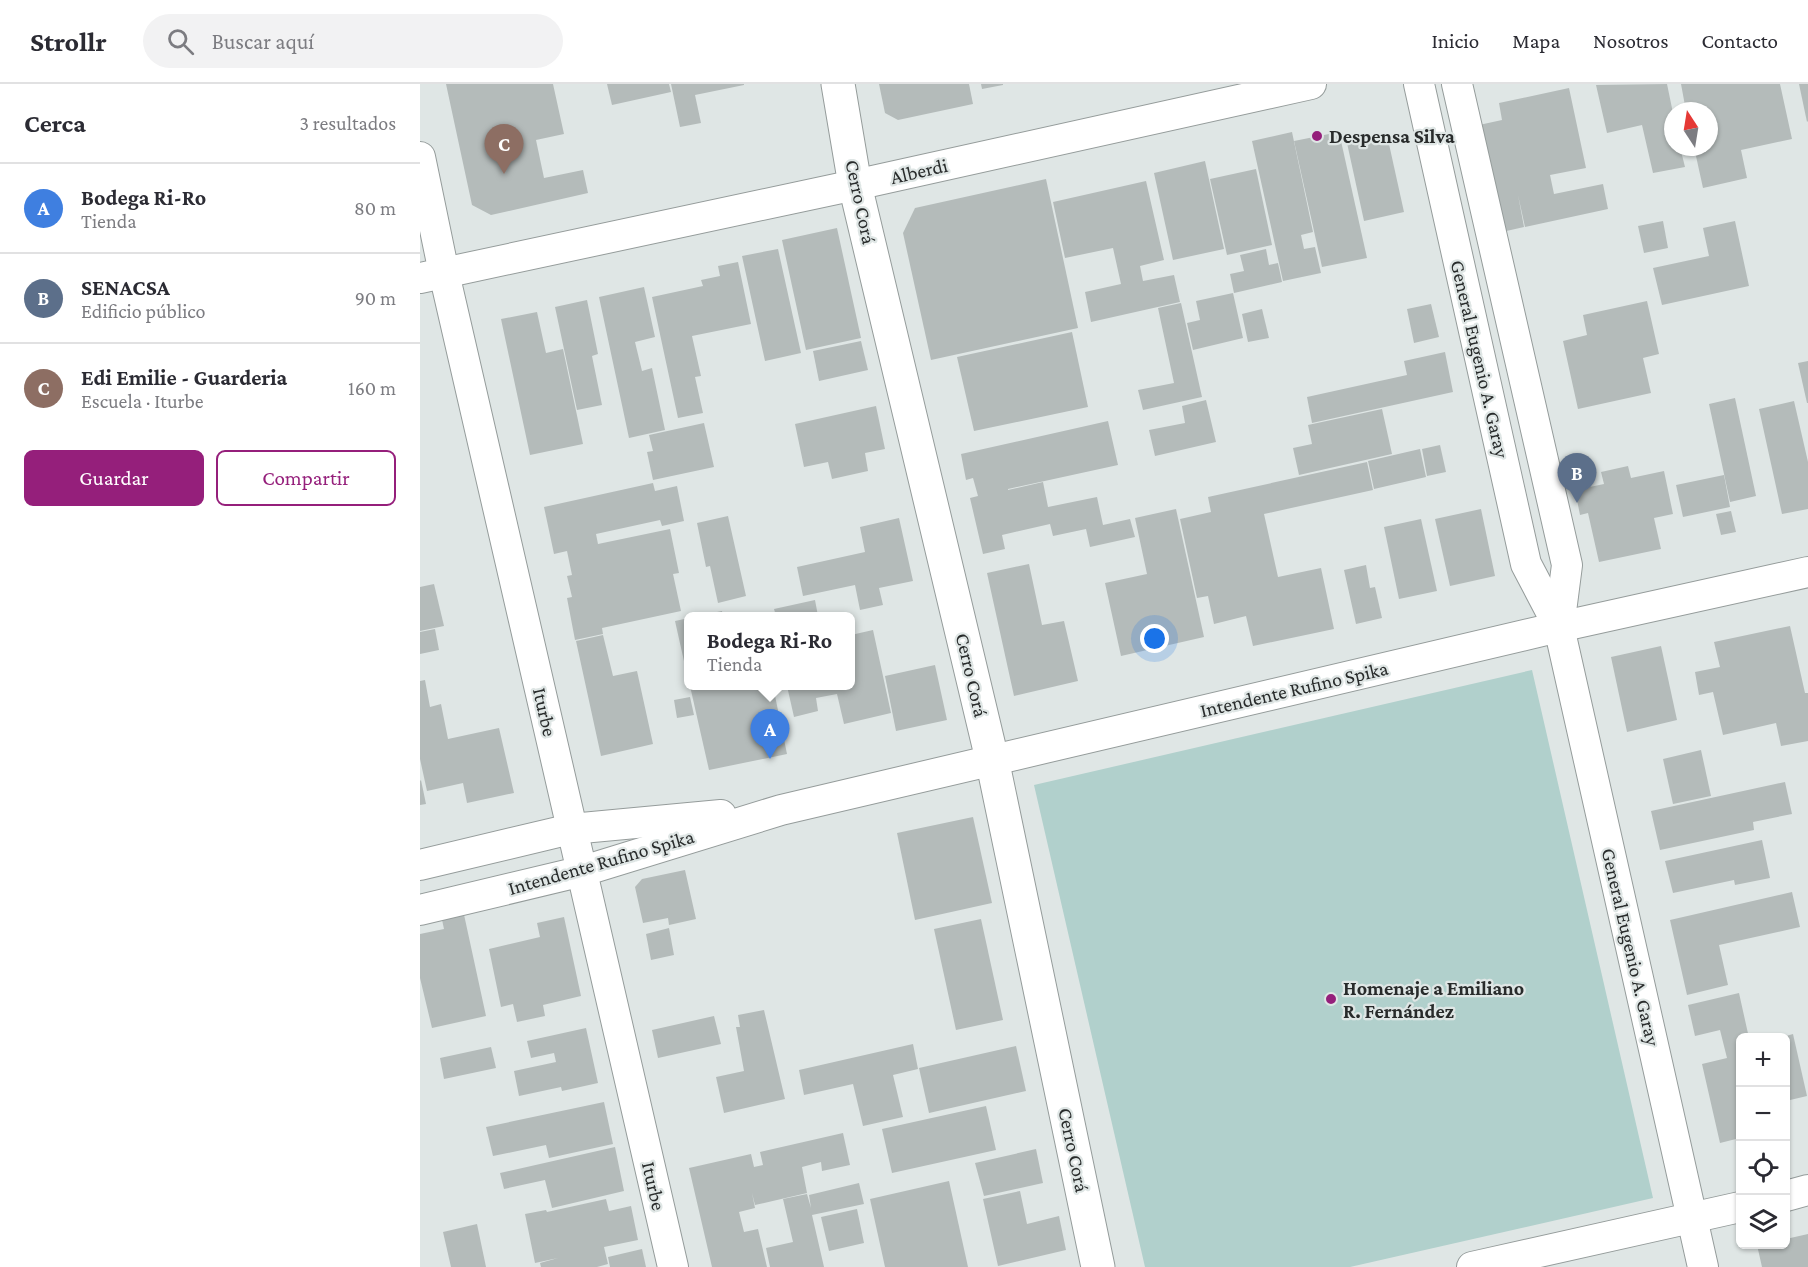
<!DOCTYPE html>
<html lang="es">
<meta charset="utf-8">
<style>
:root{--surface:#fff;--page:#f2f2f3;--text:#2b2b33;--muted:#7c7c81;--line:#e1e1e2;--accent:#951f7b}
body{margin:0;font-family:"Crimson Pro",serif;background:var(--page);color:var(--text)}
.controls{position:absolute;right:18px;bottom:18px;display:grid;overflow:hidden;border-radius:9px;box-shadow:0 2px 4px #0004}
.controls button{width:54px;height:54px;display:grid;place-items:center;padding:0;border:0;border-bottom:2px solid var(--line);background:var(--surface);color:var(--text);font:30px sans-serif}
.compass{position:absolute;left:1244px;top:18px;width:54px;height:54px;border-radius:50%;background:var(--surface);box-shadow:0 2px 4px #0004;rotate:348deg}
.you{position:absolute;left:735px;top:555px;width:21px;height:21px;margin:-15px;border:4px solid #fff;border-radius:50%;background:#1a73e8;box-shadow:0 0 0 9px #1a73e833}
.badge{display:grid;place-items:center;width:39px;height:39px;border-radius:50%;background:var(--accent);color:#fff;font-size:20px;font-weight:700}
.pin{position:absolute;translate:-50% -50px;filter:drop-shadow(0 2px 3px #0008)}
.pin::after{content:'';position:absolute;top:32px;width:21px;height:18px;background:inherit;clip-path:polygon(0 0,100% 0,50% 100%)}
.popup{position:absolute;left:264px;top:528px;width:171px;height:78px;box-sizing:border-box;display:grid;place-content:center;border-radius:9px;background:var(--surface);filter:drop-shadow(0 2px 4px #0005);font-size:20px;white-space:nowrap;color:var(--muted)}
.popup b{font-size:22px;color:var(--text)}
.popup::after{content:'';position:absolute;left:50%;top:100%;margin-left:-12px;border:12px solid transparent;border-top-color:var(--surface)}
.list{margin:0;padding:0;list-style:none}
h2{display:flex;justify-content:space-between;align-items:center;height:78px;margin:0;padding:0 24px;font-size:26px}
h2 small{font-size:20px;font-weight:400;color:var(--muted)}
.list li{display:grid;grid-template-columns:39px 1fr auto;gap:18px;align-items:center;box-sizing:border-box;height:90px;padding:0 24px;border-top:2px solid var(--line)}
.list b{display:block;font-size:22px;white-space:nowrap}
.list p{margin:0;font-size:20px;white-space:nowrap;color:var(--muted)}
.list em{font-size:20px;font-style:normal;color:var(--muted)}
.actions{display:flex;gap:12px;padding:18px 24px}
.actions a{flex:1;padding:14px 0;border:2px solid var(--accent);border-radius:9px;text-align:center;font-size:21px;color:var(--accent)}
.actions .main{background:var(--accent);color:#fff}
.icon{flex:none;width:33px;height:33px;fill:none;stroke:currentColor;stroke-width:2;stroke-linecap:round;stroke-linejoin:round}
.map{position:relative;flex:none;width:1388px;height:1183px;overflow:hidden}
header{display:flex;align-items:center;gap:36px;box-sizing:border-box;height:84px;padding:0 30px;background:var(--surface);border-bottom:2px solid var(--line)}
header strong{font-size:28px}
nav{display:flex;gap:33px;margin-inline-start:auto;font-size:21px}
.search{width:420px;height:54px;background:var(--page);display:flex;align-items:center;gap:15px;box-sizing:border-box;padding:0 21px;border-radius:33px;color:var(--muted);font-size:22px}
main{display:flex}
aside{flex:1;background:var(--surface)}
.map>svg:first-child{display:block}
.green{fill:#b1d0cc}
.building{fill:#b4bbba}
.lines{fill:none;stroke-linecap:round;stroke-linejoin:round}
.minor-casing{stroke:#959c9b;stroke-width:32}
.tertiary-casing{stroke:#959c9b;stroke-width:35}
.minor{stroke:#fff;stroke-width:30}
.tertiary{stroke:#fff;stroke-width:33}
.poi-dot{fill:#951f7b;stroke:#dfe6e5;stroke-width:2}
.labels{text-anchor:middle;stroke-width:4.5;stroke-linejoin:round;paint-order:stroke}
.poi-label{font-size:20px;font-weight:bold;fill:#282b2b;stroke:#dfe6e5;text-anchor:start}
.street-label{font-size:20px;fill:#282b2b;stroke:#dfe6e5}
</style>
<header>
<strong>Strollr</strong>
<div class="search"><svg class="icon" aria-label="search" viewBox="0 0 24 24"><circle cx="10" cy="10" r="6"/><path d="M15 15l6 6"/></svg>Buscar aquí</div>
<nav><a>Inicio</a><a>Mapa</a><a>Nosotros</a><a>Contacto</a></nav>
</header>
<main>
<aside>
<h2>Cerca<small>3 resultados</small></h2>
<ul class="list">
<li><span class="badge" style="background:#3f7fe0">A</span><div><b>Bodega Ri-Ro</b><p>Tienda</p></div><em>80 m</em></li>
<li><span class="badge" style="background:#5c6f8a">B</span><div><b>SENACSA</b><p>Edificio público</p></div><em>90 m</em></li>
<li><span class="badge" style="background:#8d6e63">C</span><div><b>Edi Emilie - Guarderia</b><p>Escuela · Iturbe</p></div><em>160 m</em></li>
</ul>
<div class="actions"><a class="main">Guardar</a><a>Compartir</a></div>
</aside>
<div class="map">
<svg width="1388" height="1183" viewBox="0 0 1388 1183">
<rect width="100%" height="100%" fill="#dfe6e5"/>
<polygon class="green" points="1112,586 1233,1114 930,1183 725,1183 614,701"/>
<g class="building">
<polygon points="26,0 133,0 144,50 116,56 124,94 163,86 168,109 71,131 52,121"/>
<polygon points="187,0 249,0 251,8 192,21"/>
<polygon points="251,0 324,0 324,1 275,11 281,39 260,43"/>
<polygon points="459,0 549,0 553,20 478,36 465,29"/>
<polygon points="561,0 583,0 583,1 562,5"/>
<polygon points="1247,0 1253,29 1253,63 1260,63 1265,83 1233,89 1222,41 1187,49 1176,1"/>
<polygon points="1261,0 1360,0 1372,55 1321,66 1327,94 1283,104 1274,63 1289,63 1289,27 1266,27"/>
<polygon points="1379,0 1388,0 1388,37 1387,38"/>
<polygon points="1149,4 1166,84 1130,91 1134,110 1183,100 1188,125 1105,143 1098,111 1104,143 1082,148 1059,41 1082,36 1079,19"/>
<polygon points="872,48 893,148 881,151 884,165 895,163 901,189 863,197 832,57"/>
<polygon points="919,48 947,174 902,183 874,57"/>
<polygon points="967,51 984,128 944,137 927,59"/>
<polygon points="785,77 804,165 753,176 734,89"/>
<polygon points="836,85 852,161 807,171 790,95"/>
<polygon points="626,95 658,244 511,276 483,149 495,124"/>
<polygon points="726,97 744,176 720,182 723,197 754,191 760,218 671,238 665,208 701,200 693,164 645,174 633,118"/>
<polygon points="1243,137 1248,164 1224,169 1218,142"/>
<polygon points="1315,137 1329,202 1242,221 1233,184 1289,172 1283,144"/>
<polygon points="417,144 441,254 386,266 362,156"/>
<polygon points="358,165 381,269 345,277 322,172"/>
<polygon points="846,165 849,181 858,179 862,198 814,209 810,190 824,187 820,171"/>
<polygon points="318,178 331,240 272,252 281,292 275,293 283,329 258,334 232,213 283,202 281,196 300,192 298,182"/>
<polygon points="224,203 235,253 215,258 222,287 232,284 245,346 209,354 179,213"/>
<polygon points="813,209 823,254 773,266 767,239 780,236 776,217"/>
<polygon points="167,216 178,270 172,272 182,321 157,326 135,223"/>
<polygon points="1227,217 1239,270 1223,274 1231,309 1158,325 1143,257 1167,251 1163,231"/>
<polygon points="761,219 782,313 723,326 718,306 754,299 738,224"/>
<polygon points="1011,220 1019,253 994,259 987,225"/>
<polygon points="842,225 849,254 828,258 822,230"/>
<polygon points="117,228 126,269 143,265 163,360 110,371 81,235"/>
<polygon points="652,248 668,323 554,347 537,273"/>
<polygon points="441,257 448,286 399,297 393,267"/>
<polygon points="1025,268 1033,308 892,339 887,313 987,291 984,277"/>
<polygon points="1388,277 1388,319 1387,319 1378,279"/>
<polygon points="1315,314 1336,412 1310,418 1289,320"/>
<polygon points="786,316 796,358 735,372 729,346 765,339 762,322"/>
<polygon points="1374,317 1388,378 1388,425 1362,430 1339,325"/>
<polygon points="456,322 465,365 445,369 448,387 412,395 408,378 384,383 375,340"/>
<polygon points="962,325 972,370 879,391 873,364 892,360 888,341"/>
<polygon points="688,337 698,381 588,405 588,406 623,398 628,423 677,413 683,441 710,435 715,453 670,463 666,445 633,452 630,440 582,451 585,465 563,470 550,414 558,412 553,394 546,396 541,370"/>
<polygon points="284,339 294,383 233,396 227,368 233,367 229,351"/>
<polygon points="1020,361 1026,388 1007,392 1002,365"/>
<polygon points="1000,365 1006,393 954,405 948,377"/>
<polygon points="947,378 953,406 844,430 858,493 901,484 914,545 833,562 826,532 794,540 788,512 777,514 760,435 791,428 788,413"/>
<polygon points="1208,382 1211,394 1244,387 1253,430 1234,434 1241,465 1179,478 1168,429 1160,431 1155,406 1184,400 1181,388"/>
<polygon points="1304,391 1310,423 1263,433 1256,401"/>
<polygon points="233,399 235,407 257,402 264,437 242,442 240,436 176,450 178,460 250,445 259,489 253,490 261,527 182,544 183,550 155,556 147,514 152,513 147,492 152,491 147,467 134,470 124,423"/>
<polygon points="756,425 784,553 701,572 685,499 727,490 715,434"/>
<polygon points="1061,425 1075,492 1030,502 1015,435"/>
<polygon points="1311,427 1316,448 1301,451 1296,430"/>
<polygon points="308,432 326,512 298,519 290,482 286,483 277,439"/>
<polygon points="479,434 493,497 459,504 463,521 440,526 435,501 383,512 377,483 445,468 440,443"/>
<polygon points="1001,435 1017,507 979,515 964,443"/>
<polygon points="609,480 622,541 644,537 658,597 594,612 567,489"/>
<polygon points="946,481 950,504 955,503 962,534 936,540 924,486"/>
<polygon points="14,500 24,542 0,547 0,503"/>
<polygon points="395,516 398,532 356,532 354,525"/>
<polygon points="302,527 303,532 282,532 282,531"/>
<polygon points="269,534 269,595 268,595 255,537"/>
<polygon points="1370,542 1385,609 1388,609 1388,657 1361,662 1356,639 1303,651 1293,608 1279,611 1275,588 1300,583 1294,558"/>
<polygon points="15,545 19,566 0,570 0,548"/>
<polygon points="453,546 471,629 424,640 417,610 396,614 398,627 374,633 367,602 431,602 431,551"/>
<polygon points="183,551 193,592 217,587 233,660 181,672 156,557"/>
<polygon points="1241,562 1257,636 1207,648 1191,573"/>
<polygon points="515,581 527,636 476,647 465,592"/>
<polygon points="5,596 10,623 21,620 28,655 79,644 94,709 47,719 43,699 7,707 0,675 0,597"/>
<polygon points="270,602 353,602 367,670 289,686"/>
<polygon points="270,613 274,631 257,634 254,616"/>
<polygon points="1281,666 1291,712 1253,720 1243,675"/>
<polygon points="1,696 6,720 0,721 0,697"/>
<polygon points="1365,698 1372,730 1333,738 1334,746 1240,766 1231,727"/>
<polygon points="553,733 572,819 495,836 477,749"/>
<polygon points="1342,756 1350,794 1315,801 1314,796 1253,809 1245,777"/>
<polygon points="265,786 276,835 249,841 248,834 223,839 215,803 222,795"/>
<polygon points="1372,808 1380,843 1299,861 1308,901 1267,911 1250,836"/>
<polygon points="43,826 66,932 12,944 0,894 0,850 24,845 21,831"/>
<polygon points="144,833 161,912 123,921 125,932 97,938 93,920 81,923 69,865 120,853 117,839"/>
<polygon points="561,835 583,936 536,946 514,845"/>
<polygon points="249,844 254,871 231,876 226,850"/>
<polygon points="1319,909 1329,954 1320,954 1320,1054 1300,1059 1282,980 1307,974 1300,946 1275,952 1268,921"/>
<polygon points="344,926 365,1015 304,1029 296,993 324,987 316,943 320,943 318,931"/>
<polygon points="294,932 301,960 238,974 232,946"/>
<polygon points="166,944 178,999 142,1007 141,1003 99,1012 94,987 136,978 134,969 111,974 107,957"/>
<polygon points="1373,950 1387,1012 1366,1017 1366,952"/>
<polygon points="493,960 498,985 473,991 483,1033 443,1042 433,1000 384,1011 379,986"/>
<polygon points="596,962 606,1007 509,1029 499,984"/>
<polygon points="71,963 76,984 24,995 20,974"/>
<polygon points="184,1018 193,1060 129,1074 126,1061 73,1072 66,1043"/>
<polygon points="566,1022 576,1066 472,1089 462,1045"/>
<polygon points="423,1049 430,1081 402,1087 401,1078 382,1083 387,1109 335,1121 332,1109 335,1124 319,1128 324,1148 338,1145 347,1183 292,1183 269,1084 331,1070 334,1083 343,1081 340,1068"/>
<polygon points="195,1063 204,1107 132,1124 125,1096 84,1105 80,1089"/>
<polygon points="616,1065 623,1099 564,1112 555,1079"/>
<polygon points="529,1097 548,1183 465,1183 450,1115"/>
<polygon points="439,1099 444,1120 392,1131 404,1183 350,1183 346,1164 373,1158 363,1115 387,1110 391,1124 389,1111"/>
<polygon points="600,1107 607,1140 639,1132 646,1166 578,1182 563,1115"/>
<polygon points="186,1115 189,1127 211,1122 218,1156 184,1163 188,1180 177,1183 121,1183 120,1179 138,1174 115,1179 105,1130 126,1126 127,1128"/>
<polygon points="437,1125 444,1159 409,1167 401,1133"/>
<polygon points="57,1140 66,1183 31,1183 23,1148"/>
<polygon points="1388,1150 1388,1183 1342,1183 1337,1161 1366,1160 1366,1155"/>
<polygon points="222,1165 226,1183 190,1183 188,1173"/>
</g>
<g class="lines">
<defs>
<g id="minor">
<polyline points="999,0 1106,480 1139,543 1283,1183"/>
<polyline points="1037,0 1147,481 1139,543"/>
<polyline points="0,73 24,189 253,1183"/>
<polyline points="0,194 435,101 891,0"/>
<polyline points="0,781 151,745 301,731"/>
<polyline points="0,826 163,787 361,726 1139,543 1388,488"/>
<polyline points="1366,1112 1388,1106"/>
<polyline points="1052,1183 1320,1123"/>
</g>
<polyline id="tertiary" points="418,0 435,101 572,675 678,1183"/>
</defs>
<use href="#minor" class="minor-casing"/>
<use href="#tertiary" class="tertiary-casing"/>
<use href="#minor" class="minor"/>
<use href="#tertiary" class="tertiary"/>
</g>
<g class="poi-dot">
<circle cx="897" cy="52" r="6"/>
<circle cx="911" cy="915" r="6"/>
</g>
<g class="labels">
<g class="poi-label">
<text x="909" y="59">Despensa Silva</text>
<text x="923" y="911">Homenaje a Emiliano<tspan x="923" dy="23">R. Fernández</tspan></text>
</g>
<g class="street-label">
<text transform="translate(499 87) rotate(-13)" y="7">Alberdi</text>
<text transform="translate(441 118) rotate(78)" y="7">Cerro Corá</text>
<text transform="translate(1060 275) rotate(77)" y="7">General Eugenio A. Garay</text>
<text transform="translate(552 591) rotate(77)" y="7">Cerro Corá</text>
<text transform="translate(874 605) rotate(-13)" y="7">Intendente Rufino Spika</text>
<text transform="translate(125 628) rotate(77)" y="7">Iturbe</text>
<text transform="translate(181 778) rotate(-16)" y="7">Intendente Rufino Spika</text>
<text transform="translate(1211 863) rotate(77)" y="7">General Eugenio A. Garay</text>
<text transform="translate(654 1066) rotate(78)" y="7">Cerro Corá</text>
<text transform="translate(234 1102) rotate(77)" y="7">Iturbe</text>
</g>
</g>
</svg>
<div class="controls">
<button>+</button>
<button>−</button>
<button><svg class="icon" aria-label="locate" viewBox="0 0 24 24"><circle cx="12" cy="12" r="6"/><path d="M12 2v4M12 18v4M2 12h4M18 12h4"/></svg></button>
<button><svg class="icon" aria-label="layers" viewBox="0 0 24 24"><path d="M12 4l9 5-9 5-9-5zM3 14l9 5 9-5"/></svg></button>
</div>
<svg class="compass" viewBox="-18 -18 36 36"><path d="M0-13l5 13h-10z" fill="#e53935"/><path d="M0 13l5-13h-10z" fill="#7c7c81"/></svg>
<div class="you"></div>
<div class="pin badge" style="left:350px;top:675px;background:#3f7fe0">A</div>
<div class="popup"><b>Bodega Ri-Ro</b>Tienda</div>
<div class="pin badge" style="left:1157px;top:419px;background:#5c6f8a">B</div>
<div class="pin badge" style="left:84px;top:90px;background:#8d6e63">C</div>
</div>
</main>
